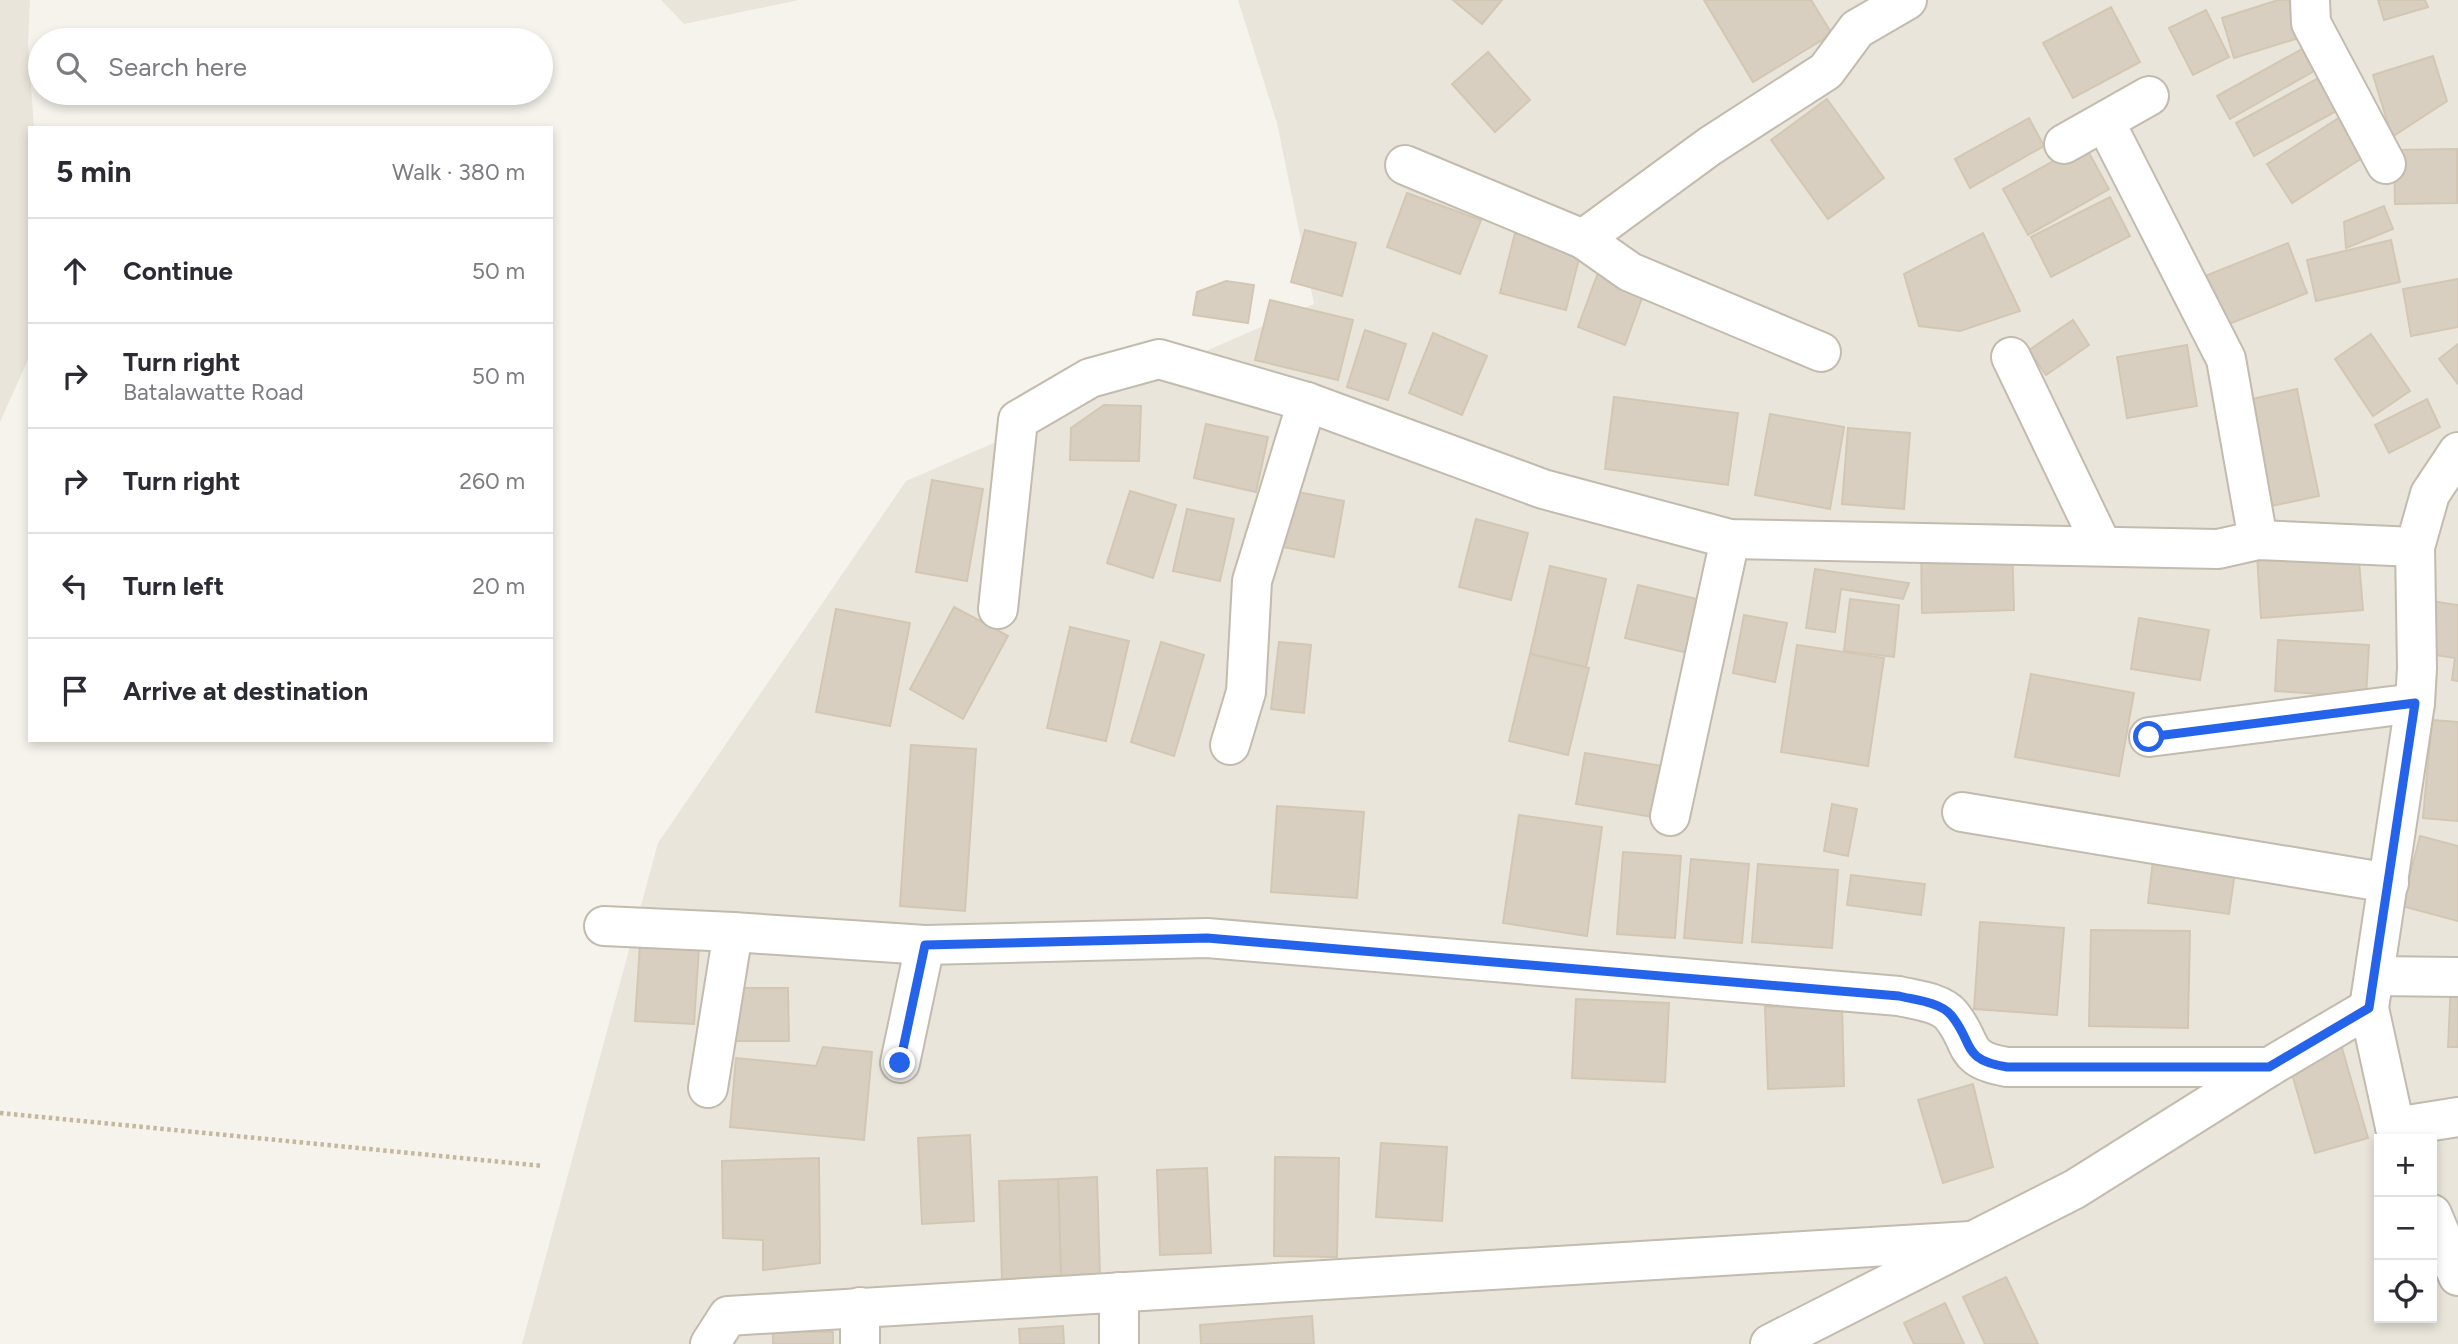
<!DOCTYPE html>
<meta charset="utf-8">
<style>
:root{--surface:#fff;--page:#f7f7f7;--text:#2b2b33;--muted:#7c7c81;--line:#e1e1e2}
body{margin:0;font-family:Figtree,sans-serif;background:var(--page);color:var(--text)}
.controls{position:absolute;right:21px;bottom:21px;display:grid;overflow:hidden;border-radius:0px;box-shadow:0 4px 10px #0003}
.controls button{width:63px;height:63px;display:grid;place-items:center;padding:0;border:0;border-bottom:2px solid var(--line);background:var(--surface);color:var(--text);font:35px sans-serif}
.stop{position:absolute;width:21px;height:21px;margin:-16px;border:5px solid #2563eb;border-radius:50%;background:#fff}
.stop.end{background:#2563eb;border-color:#fff;box-shadow:0 2px 7px #0008}
.list{margin:0;padding:0;list-style:none}
h2{display:flex;justify-content:space-between;align-items:center;height:91px;margin:0;padding:0 28px;font-size:30px}
h2 small{font-size:23px;font-weight:400;color:var(--muted)}
.list li{display:grid;grid-template-columns:46px 1fr auto;gap:21px;align-items:center;box-sizing:border-box;height:105px;padding:0 28px;border-top:2px solid var(--line)}
.list b{display:block;font-size:26px;white-space:nowrap}
.list p{margin:0;font-size:23px;white-space:nowrap;color:var(--muted)}
.list em{font-size:23px;font-style:normal;color:var(--muted)}
.icon{flex:none;width:38px;height:38px;fill:none;stroke:currentColor;stroke-width:2;stroke-linecap:round;stroke-linejoin:round}
.map{position:relative;flex:none;width:2458px;height:1344px;overflow:hidden}
.search{position:absolute;background:var(--surface);box-shadow:0 4px 10px #0003;left:28px;top:28px;width:525px;height:77px;display:flex;align-items:center;gap:18px;box-sizing:border-box;padding:0 24px;border-radius:38px;color:var(--muted);font-size:26px}
.panel{position:absolute;background:var(--surface);box-shadow:0 4px 10px #0003;left:28px;top:126px;width:525px;height:616px;border-radius:0px}
.map>svg:first-child{display:block}
.residential{fill:#eae5da;fill-rule:evenodd}
.building{fill:#d8cfc1;stroke:#d3c7b4;stroke-width:2}
.lines{fill:none;stroke-linecap:round;stroke-linejoin:round}
.minor-casing{stroke:#c2bbae;stroke-width:42}
.path{stroke:#c4b79f;stroke-width:4.5;stroke-dasharray:3.5 3.5;stroke-linecap:butt}
.minor{stroke:#fff;stroke-width:38}
.route{stroke:#2563eb;stroke-width:9}
</style>
<div class="map">
<svg width="2458" height="1344" viewBox="0 0 2458 1344">
<rect width="100%" height="100%" fill="#f6f3ec"/>
<g class="residential">
<polygon points="0,0 30,0 28,43 34,128 30,128 30,355 0,422"/>
<polygon points="661,0 799,0 684,24"/>
<path d="M 1238,0 L 2458,0 L 2458,1344 L 522,1344 L 658,843 L 906,481 L 1314,304 L 1277,123 ZM 2379,1139 L 2432,1139 L 2432,1318 L 2379,1318 Z"/>
</g>
<g class="building">
<polygon points="1453,0 1502,0 1482,24"/>
<polygon points="1704,0 1811,0 1832,34 1753,82"/>
<polygon points="2278,0 2290,0 2302,37 2234,58 2222,18"/>
<polygon points="2378,0 2425,0 2428,7 2384,20"/>
<polygon points="2111,7 2140,62 2073,98 2043,43"/>
<polygon points="2206,10 2229,57 2193,75 2169,28"/>
<polygon points="2302,49 2314,71 2230,119 2217,96"/>
<polygon points="1488,52 1530,100 1495,132 1452,84"/>
<polygon points="2433,56 2447,101 2392,137 2373,75"/>
<polygon points="2322,76 2340,109 2254,156 2236,123"/>
<polygon points="1827,99 1884,178 1828,219 1771,140"/>
<polygon points="2345,114 2370,153 2292,203 2267,164"/>
<polygon points="2029,118 2044,146 1970,188 1955,159"/>
<polygon points="2084,144 2109,189 2028,235 2003,189"/>
<polygon points="2457,149 2457,203 2395,204 2394,150"/>
<polygon points="1407,193 1481,220 1460,274 1387,247"/>
<polygon points="2110,197 2130,236 2051,277 2031,237"/>
<polygon points="2384,206 2393,229 2346,248 2344,222"/>
<polygon points="1305,230 1356,243 1342,296 1291,282"/>
<polygon points="1515,233 1581,251 1566,310 1500,293"/>
<polygon points="1983,233 2020,311 1960,331 1919,326 1904,274"/>
<polygon points="2391,240 2400,282 2316,301 2307,260"/>
<polygon points="2288,243 2307,293 2224,326 2205,276"/>
<polygon points="1599,270 1646,287 1625,345 1578,327"/>
<polygon points="2458,279 2458,327 2411,336 2403,289"/>
<polygon points="1226,281 1254,285 1248,323 1193,315 1197,292"/>
<polygon points="1270,300 1353,320 1338,380 1255,360"/>
<polygon points="2073,320 2089,345 2046,375 2029,350"/>
<polygon points="1365,330 1406,344 1388,400 1347,387"/>
<polygon points="1433,333 1487,356 1462,415 1409,393"/>
<polygon points="2371,334 2410,391 2373,416 2335,359"/>
<polygon points="2458,344 2458,384 2439,359"/>
<polygon points="2187,345 2197,406 2127,418 2117,357"/>
<polygon points="2297,389 2319,496 2257,509 2234,403"/>
<polygon points="1614,397 1738,413 1728,485 1605,469"/>
<polygon points="2427,399 2440,427 2389,453 2375,425"/>
<polygon points="1104,405 1141,406 1139,461 1070,460 1071,428"/>
<polygon points="1770,414 1844,427 1830,509 1755,495"/>
<polygon points="1206,424 1268,437 1256,492 1194,478"/>
<polygon points="1848,428 1910,433 1904,509 1842,504"/>
<polygon points="932,480 983,489 967,581 916,572"/>
<polygon points="1283,489 1344,501 1334,557 1273,545"/>
<polygon points="1130,491 1176,505 1153,578 1107,563"/>
<polygon points="1187,509 1234,519 1220,581 1173,571"/>
<polygon points="1476,519 1528,533 1511,600 1459,587"/>
<polygon points="2012,544 2014,610 1922,613 1921,547"/>
<polygon points="2358,548 2363,610 2261,618 2257,556"/>
<polygon points="1550,566 1606,579 1586,667 1530,654"/>
<polygon points="1815,569 1909,583 1903,599 1841,589 1835,632 1806,628"/>
<polygon points="1638,585 1701,600 1688,653 1625,638"/>
<polygon points="1850,599 1899,605 1894,657 1844,651"/>
<polygon points="2431,601 2458,605 2458,681 2452,680 2455,658 2422,653"/>
<polygon points="954,607 1008,636 963,719 910,689"/>
<polygon points="836,609 910,623 890,726 816,712"/>
<polygon points="1744,615 1787,623 1775,682 1733,673"/>
<polygon points="2139,618 2209,630 2200,680 2131,669"/>
<polygon points="1070,627 1129,641 1106,741 1047,728"/>
<polygon points="2278,640 2369,645 2366,697 2275,691"/>
<polygon points="1161,642 1204,655 1174,756 1131,742"/>
<polygon points="1279,642 1311,645 1304,713 1271,709"/>
<polygon points="1797,645 1884,658 1868,766 1781,752"/>
<polygon points="1530,654 1589,668 1568,755 1509,741"/>
<polygon points="2031,674 2134,693 2119,776 2015,757"/>
<polygon points="2432,720 2458,722 2458,821 2423,818"/>
<polygon points="911,745 976,749 965,911 900,906"/>
<polygon points="1585,753 1662,766 1653,817 1576,804"/>
<polygon points="1832,804 1857,809 1848,856 1824,851"/>
<polygon points="1277,806 1364,812 1357,898 1271,892"/>
<polygon points="1519,815 1602,827 1587,936 1503,923"/>
<polygon points="2420,836 2458,846 2458,921 2402,906"/>
<polygon points="1623,852 1681,856 1675,938 1617,934"/>
<polygon points="1691,859 1749,864 1742,943 1684,938"/>
<polygon points="2153,861 2235,872 2229,914 2148,903"/>
<polygon points="1758,864 1838,870 1832,948 1752,942"/>
<polygon points="1851,875 1925,884 1921,915 1847,905"/>
<polygon points="1980,922 2064,928 2057,1015 1974,1009"/>
<polygon points="641,929 700,932 694,1024 635,1021"/>
<polygon points="2091,930 2190,931 2188,1028 2089,1026"/>
<polygon points="2451,980 2458,980 2458,1047 2448,1047"/>
<polygon points="728,988 788,988 789,1041 729,1041"/>
<polygon points="1576,999 1669,1003 1665,1082 1572,1078"/>
<polygon points="1842,1005 1844,1086 1768,1089 1765,1007"/>
<polygon points="823,1047 872,1052 864,1140 730,1127 736,1058 816,1066"/>
<polygon points="2342,1048 2368,1138 2315,1153 2289,1064"/>
<polygon points="1973,1084 1993,1167 1943,1183 1918,1100"/>
<polygon points="970,1135 974,1221 922,1224 918,1138"/>
<polygon points="1381,1143 1447,1147 1442,1221 1376,1217"/>
<polygon points="1275,1157 1339,1158 1337,1257 1274,1256"/>
<polygon points="819,1158 820,1263 763,1270 763,1240 723,1238 722,1161"/>
<polygon points="1207,1168 1211,1253 1160,1255 1157,1170"/>
<polygon points="1097,1177 1100,1276 1061,1277 1058,1179"/>
<polygon points="1058,1179 1061,1277 1002,1280 999,1181"/>
<polygon points="2006,1277 2038,1344 1985,1344 1963,1297"/>
<polygon points="1945,1303 1964,1344 1914,1344 1904,1323"/>
<polygon points="1312,1316 1314,1344 1201,1344 1200,1325"/>
<polygon points="1063,1326 1064,1344 1020,1344 1019,1329"/>
<polygon points="773,1331 833,1332 833,1344 773,1344"/>
</g>
<g class="lines">
<defs>
<g id="minor">
<polyline points="2310,0 2311,23 2386,164"/>
<polyline points="2105,122 2226,359 2258,540"/>
<polyline points="2064,144 2149,96"/>
<polyline points="1405,165 1583,239 1630,272 1821,352"/>
<polyline points="1583,239 1710,146 1826,71 1857,29 1907,0"/>
<polyline points="2011,357 2102,546"/>
<polyline points="998,609 1018,420 1090,378 1159,359 1307,402 1543,489 1730,539 2218,549 2258,540 2415,547"/>
<polyline points="2149,737 2415,703"/>
<polyline points="1230,745 1246,692 1252,581 1307,402"/>
<polyline points="1962,812 2389,883"/>
<polyline points="1670,816 1730,539"/>
<path d="M 604,926 L 733,932 L 925,945 L 1207,938 L 1899,996 C 1915,1000 1940,1002 1951,1015 C 1975,1044 1960,1059 2007,1067 L 2269,1067"/>
<polyline points="2374,976 2458,977"/>
<polyline points="900,1063 925,945"/>
<polyline points="708,1088 733,932"/>
<polyline points="2395,1127 2458,1117"/>
<polyline points="2400,1139 2395,1127 2369,1008 2415,703 2417,668 2415,547 2430,494 2458,452"/>
<polyline points="2432,1214 2458,1276"/>
<polyline points="860,1307 860,1344"/>
<polyline points="710,1344 728,1316 1971,1241"/>
<polyline points="1119,1344 1119,1292"/>
<polyline points="1770,1344 2075,1189 2269,1067 2369,1008"/>
</g>
</defs>
<use href="#minor" class="minor-casing"/>
<polyline class="path" points="0,1113 543,1166"/>
<use href="#minor" class="minor"/>
</g>
<g class="lines">
<path class="route" d="M 900,1063 L 925,945 L 1207,938 L 1899,996 C 1915,1000 1940,1002 1951,1015 C 1975,1044 1960,1059 2007,1067 L 2269,1067 L 2369,1008 L 2415,703 L 2149,737"/>
</g>
</svg>
<div class="controls">
<button>+</button>
<button>−</button>
<button><svg class="icon" aria-label="locate" viewBox="0 0 24 24"><circle cx="12" cy="12" r="6"/><path d="M12 2v4M12 18v4M2 12h4M18 12h4"/></svg></button>
</div>
<div class="stop" style="left:2149px;top:737px"></div>
<div class="stop end" style="left:900px;top:1063px"></div>
<div class="search"><svg class="icon" aria-label="search" viewBox="0 0 24 24"><circle cx="10" cy="10" r="6"/><path d="M15 15l6 6"/></svg>Search here</div>
<section class="panel">
<h2>5 min<small>Walk · 380 m</small></h2>
<ul class="list">
<li><svg class="icon" aria-label="ahead" viewBox="0 0 24 24"><path d="M12 20V5M6 11l6-6 6 6"/></svg><div><b>Continue</b></div><em>50 m</em></li>
<li><svg class="icon" aria-label="right" viewBox="0 0 24 24"><path d="M7 20v-9h11M14 6l5 5-5 5"/></svg><div><b>Turn right</b><p>Batalawatte Road</p></div><em>50 m</em></li>
<li><svg class="icon" aria-label="right" viewBox="0 0 24 24"><path d="M7 20v-9h11M14 6l5 5-5 5"/></svg><div><b>Turn right</b></div><em>260 m</em></li>
<li><svg class="icon" aria-label="left" viewBox="0 0 24 24"><path d="M17 20v-9H6M10 6l-5 5 5 5"/></svg><div><b>Turn left</b></div><em>20 m</em></li>
<li><svg class="icon" aria-label="arrive" viewBox="0 0 24 24"><path d="M6 21V4h12l-3 4 3 4H6"/></svg><div><b>Arrive at destination</b></div></li>
</ul>
</section>
</div>
